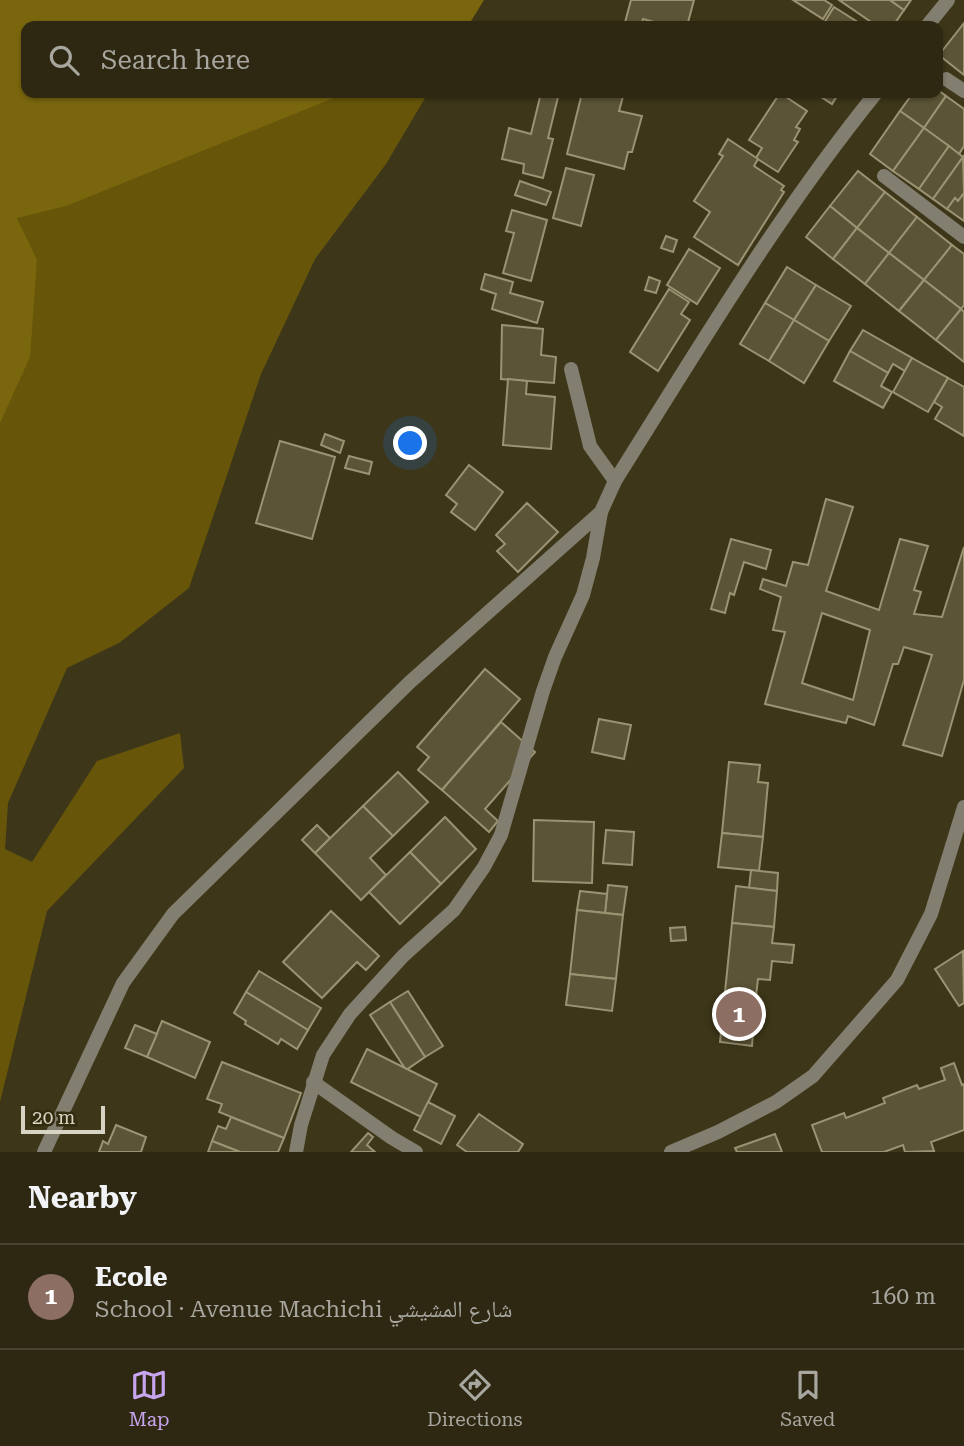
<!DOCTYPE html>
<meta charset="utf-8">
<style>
:root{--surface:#2e2812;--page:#3a3420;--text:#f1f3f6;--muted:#a7a69f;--line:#494432;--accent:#c7a6ef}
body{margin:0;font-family:"Roboto Serif","Noto Naskh Arabic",serif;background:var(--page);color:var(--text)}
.scale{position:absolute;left:21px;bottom:18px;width:84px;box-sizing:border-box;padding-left:7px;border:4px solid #d8d4c3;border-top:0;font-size:19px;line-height:24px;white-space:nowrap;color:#d8d4c3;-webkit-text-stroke:5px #332b0e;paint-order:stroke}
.you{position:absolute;left:411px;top:444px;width:24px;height:24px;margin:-18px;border:5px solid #fff;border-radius:50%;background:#1a73e8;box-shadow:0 0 0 10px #1a73e833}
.badge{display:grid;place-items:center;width:46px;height:46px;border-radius:50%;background:var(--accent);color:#fff;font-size:23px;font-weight:700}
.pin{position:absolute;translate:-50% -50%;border:4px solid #fff;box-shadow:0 2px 7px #0006}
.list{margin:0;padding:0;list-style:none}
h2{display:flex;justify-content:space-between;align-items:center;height:91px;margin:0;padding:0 28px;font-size:30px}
h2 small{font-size:23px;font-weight:400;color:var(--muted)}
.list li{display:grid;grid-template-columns:46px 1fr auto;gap:21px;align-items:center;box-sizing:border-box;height:105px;padding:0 28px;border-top:2px solid var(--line)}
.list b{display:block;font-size:26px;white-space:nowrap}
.list p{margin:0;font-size:23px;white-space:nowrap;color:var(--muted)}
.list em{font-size:23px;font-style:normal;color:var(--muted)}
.icon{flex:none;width:38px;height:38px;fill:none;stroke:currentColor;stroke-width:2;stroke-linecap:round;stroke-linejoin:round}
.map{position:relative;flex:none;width:964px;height:1152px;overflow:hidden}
.search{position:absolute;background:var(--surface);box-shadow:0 2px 5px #0004;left:21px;right:21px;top:21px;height:77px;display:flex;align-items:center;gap:18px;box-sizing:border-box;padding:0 24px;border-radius:14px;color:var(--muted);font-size:26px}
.sheet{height:196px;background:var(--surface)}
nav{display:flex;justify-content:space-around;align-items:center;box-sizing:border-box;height:98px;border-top:2px solid var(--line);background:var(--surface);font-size:19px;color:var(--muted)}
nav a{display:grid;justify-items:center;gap:4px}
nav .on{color:var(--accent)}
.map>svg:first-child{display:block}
.green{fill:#67560a}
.forest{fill:#7a670d}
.building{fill:#5c5436;stroke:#9c9373;stroke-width:2;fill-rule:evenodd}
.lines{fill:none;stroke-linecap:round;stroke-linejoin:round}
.street{stroke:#827e70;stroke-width:14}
</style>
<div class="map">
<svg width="964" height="1152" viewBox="0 0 964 1152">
<rect width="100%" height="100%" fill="#3d3618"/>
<polygon class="green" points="346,93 428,93 386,164 315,259 261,374 189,588 119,643 67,668 8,803 5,849 32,862 97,761 180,733 184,768 47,911 0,1102 0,419 37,263 17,218"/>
<polygon class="forest" points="0,0 484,0 468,26 26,26 26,93 346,93 66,206 17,218 37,260 30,357 0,423"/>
<g class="building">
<polygon points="631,0 694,0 687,26 669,26 643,19 641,26 624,26"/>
<polygon points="793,0 824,0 832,5 823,19"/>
<polygon points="839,0 890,0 904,10 893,26 877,26"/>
<polygon points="890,0 911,0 904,10"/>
<polygon points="834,7 864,26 822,26"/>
<polygon points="964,23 964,75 939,55"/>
<polygon points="938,90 946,96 924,128 900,111 913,93 938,93"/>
<polygon points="541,93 559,93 548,138 553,139 543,178 523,173 524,164 502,159 509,128 531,134"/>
<polygon points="582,93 624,93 619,111 642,116 632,152 628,152 624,169 567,154"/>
<polygon points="780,93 807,111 796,127 800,129 794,140 798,142 778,172 756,158 762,148 749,140"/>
<polygon points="815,93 839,93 832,104"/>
<polygon points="946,96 964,109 964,146 959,154 924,128"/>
<polygon points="900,111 924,128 893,171 870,154"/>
<polygon points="924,128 949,146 919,189 893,171"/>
<polygon points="728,139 758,159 754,166 784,186 781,190 784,192 738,265 694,237 710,212 694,201 723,156 719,154"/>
<polygon points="949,146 963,157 933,199 919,189"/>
<polygon points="963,157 964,193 958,201 955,198 947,209 933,199"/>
<polygon points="566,168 594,175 581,226 553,218"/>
<polygon points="858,171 885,192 857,228 830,206"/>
<polygon points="520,181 551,192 546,205 515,195"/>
<polygon points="885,192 917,217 889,253 857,228"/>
<polygon points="964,193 964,221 947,209 955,198 958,201"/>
<polygon points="830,206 857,228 833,259 806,237"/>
<polygon points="512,210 547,220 531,281 503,273 514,233 506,231"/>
<polygon points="917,217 952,245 924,280 889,253"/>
<polygon points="857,228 889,253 865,284 833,259"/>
<polygon points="666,236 677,240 673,252 661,248"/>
<polygon points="952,245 964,254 964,305 961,309 924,280"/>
<polygon points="689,249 720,268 697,304 667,285"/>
<polygon points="889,253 924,280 899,311 865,284"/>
<polygon points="787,267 816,285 794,320 765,303"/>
<polygon points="485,274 513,282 510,293 543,302 537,323 492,309 496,294 481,289"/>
<polygon points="649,277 660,281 656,293 645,290"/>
<polygon points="924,280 961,309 936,340 899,311"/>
<polygon points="816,285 851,306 829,341 794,320"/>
<polygon points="669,289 689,302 681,314 690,320 658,371 630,352"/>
<polygon points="765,303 794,320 769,361 740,344"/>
<polygon points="961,309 964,312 964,362 936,340"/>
<polygon points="794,320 829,341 804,383 769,361"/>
<polygon points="502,325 543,329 541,355 556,357 554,383 501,379"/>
<polygon points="863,330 912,358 905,371 893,364 888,373 850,351"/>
<polygon points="850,351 888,373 881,386 892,392 883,408 834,381"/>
<polygon points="912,358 948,378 928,412 893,392"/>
<polygon points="948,378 964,387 964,436 935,419 942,407 934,402"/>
<polygon points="508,379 527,381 526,394 555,397 551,449 503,445"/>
<polygon points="325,434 344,441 340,453 321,445"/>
<polygon points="280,441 335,457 312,539 256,523"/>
<polygon points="349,456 372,462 369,474 345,468"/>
<polygon points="469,465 503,492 475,530 451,512 457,504 446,495"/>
<path d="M 826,499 L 853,507 L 826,591 L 879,610 L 900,539 L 928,546 L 914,590 L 921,592 L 914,614 L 942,617 L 964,547 L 964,680 L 942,756 L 903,745 L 932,655 L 904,647 L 898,664 L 893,664 L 874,725 L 848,716 L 846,723 L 765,704 L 785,632 L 773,630 L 781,597 L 760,589 L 763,579 L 786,586 L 793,562 L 808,565 ZM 822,613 L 870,630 L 853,700 L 802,683 Z"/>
<polygon points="527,503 558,532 518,572 497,551 505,544 496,535"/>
<polygon points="731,539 771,550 766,569 744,562 734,595 730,593 725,613 711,609"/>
<polygon points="485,669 520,699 442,790 418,770 429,757 417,747"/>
<polygon points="599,719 631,725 624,759 592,752"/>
<polygon points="501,722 535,752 485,809 498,821 489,832 442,790"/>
<polygon points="729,762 760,765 758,782 768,783 763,837 722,833"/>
<polygon points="398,772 428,802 393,836 363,806"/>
<polygon points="363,806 393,836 370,858 386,875 361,900 315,853"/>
<polygon points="445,817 476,849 441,884 410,852"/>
<polygon points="534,820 594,822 592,883 533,881"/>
<polygon points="317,825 330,838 315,853 302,840"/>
<polygon points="606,830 634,832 632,865 603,863"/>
<polygon points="722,833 763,837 759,871 718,867"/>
<polygon points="410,852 441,884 400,924 369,892"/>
<polygon points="751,870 778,873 777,891 749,888"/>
<polygon points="608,885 627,887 623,915 605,913"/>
<polygon points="736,886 777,891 774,927 732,923"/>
<polygon points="580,891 607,894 605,913 577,910"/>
<polygon points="577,910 623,915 616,979 570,974"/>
<polygon points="331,911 379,956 366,970 357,962 322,998 283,962"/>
<polygon points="732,923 774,927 772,943 794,945 792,963 772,961 770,980 758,979 756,996 725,992"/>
<polygon points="685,927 686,940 671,941 670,928"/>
<polygon points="963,951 964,1003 959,1006 935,969"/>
<polygon points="259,971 321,1008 308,1030 246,992"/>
<polygon points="570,974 616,979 612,1011 566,1005"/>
<polygon points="408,991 443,1046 425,1057 390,1002"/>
<polygon points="246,992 308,1030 297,1049 281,1039 278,1044 245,1024 246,1021 234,1013"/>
<polygon points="725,992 756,996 752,1046 720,1042"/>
<polygon points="390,1002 425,1057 406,1070 370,1015"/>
<polygon points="162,1021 210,1042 195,1078 147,1057"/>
<polygon points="135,1025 157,1034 147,1057 125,1048"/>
<polygon points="367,1049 437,1084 421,1117 351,1082"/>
<polygon points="222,1062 301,1093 284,1138 219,1112 222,1104 207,1099"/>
<polygon points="954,1063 962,1085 964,1084 964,1130 931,1142 934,1151 905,1152 903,1145 884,1152 822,1152 812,1125 844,1113 846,1118 885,1103 883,1098 917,1085 919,1089 945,1080 941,1068"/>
<polygon points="428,1102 455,1116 441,1144 414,1130"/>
<polygon points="479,1114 523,1144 518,1152 467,1152 457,1145"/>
<polygon points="231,1117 284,1138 278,1152 240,1152 212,1141 218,1126 226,1129"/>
<polygon points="116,1125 146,1137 141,1152 99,1152 103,1141 108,1144"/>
<polygon points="368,1133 373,1137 367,1145 375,1152 351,1152"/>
<polygon points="775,1134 782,1152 737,1152 735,1148"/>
<polygon points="212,1141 240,1152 208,1152"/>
</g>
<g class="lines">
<g class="street">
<polyline points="927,26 948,0"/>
<polyline points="946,79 964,91"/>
<polyline points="884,176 964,237"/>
<polyline points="571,369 590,446 615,481"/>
<polyline points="313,1082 392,1138 416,1152"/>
<path d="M 44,1152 L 123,983 L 173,914 L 410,682 L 601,512 L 615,481 C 698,349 778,214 876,93"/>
<polyline points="296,1152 301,1125 323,1055 350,1014 403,956 454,910 484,867 501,835 543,691 555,657 583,595 593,558 601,512"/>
<polyline points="671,1152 718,1132 776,1102 813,1076 897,980 931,914 964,807"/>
</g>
</g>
</svg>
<div class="scale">20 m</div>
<div class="you"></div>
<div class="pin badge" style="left:739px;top:1014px;background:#8d6e63">1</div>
<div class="search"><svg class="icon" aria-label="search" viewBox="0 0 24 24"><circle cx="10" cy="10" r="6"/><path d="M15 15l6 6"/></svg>Search here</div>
</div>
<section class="sheet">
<h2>Nearby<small></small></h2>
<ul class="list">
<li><span class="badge" style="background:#8d6e63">1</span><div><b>Ecole</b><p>School · Avenue Machichi شارع المشيشي</p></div><em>160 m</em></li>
</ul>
</section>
<nav>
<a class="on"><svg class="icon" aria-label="map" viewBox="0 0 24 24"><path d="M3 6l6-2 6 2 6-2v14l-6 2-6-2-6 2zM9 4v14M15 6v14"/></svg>Map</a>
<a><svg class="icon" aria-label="directions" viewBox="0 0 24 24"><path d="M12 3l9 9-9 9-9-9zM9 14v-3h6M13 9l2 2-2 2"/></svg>Directions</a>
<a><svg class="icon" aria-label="saved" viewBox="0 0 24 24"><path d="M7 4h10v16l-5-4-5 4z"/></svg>Saved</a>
</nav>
